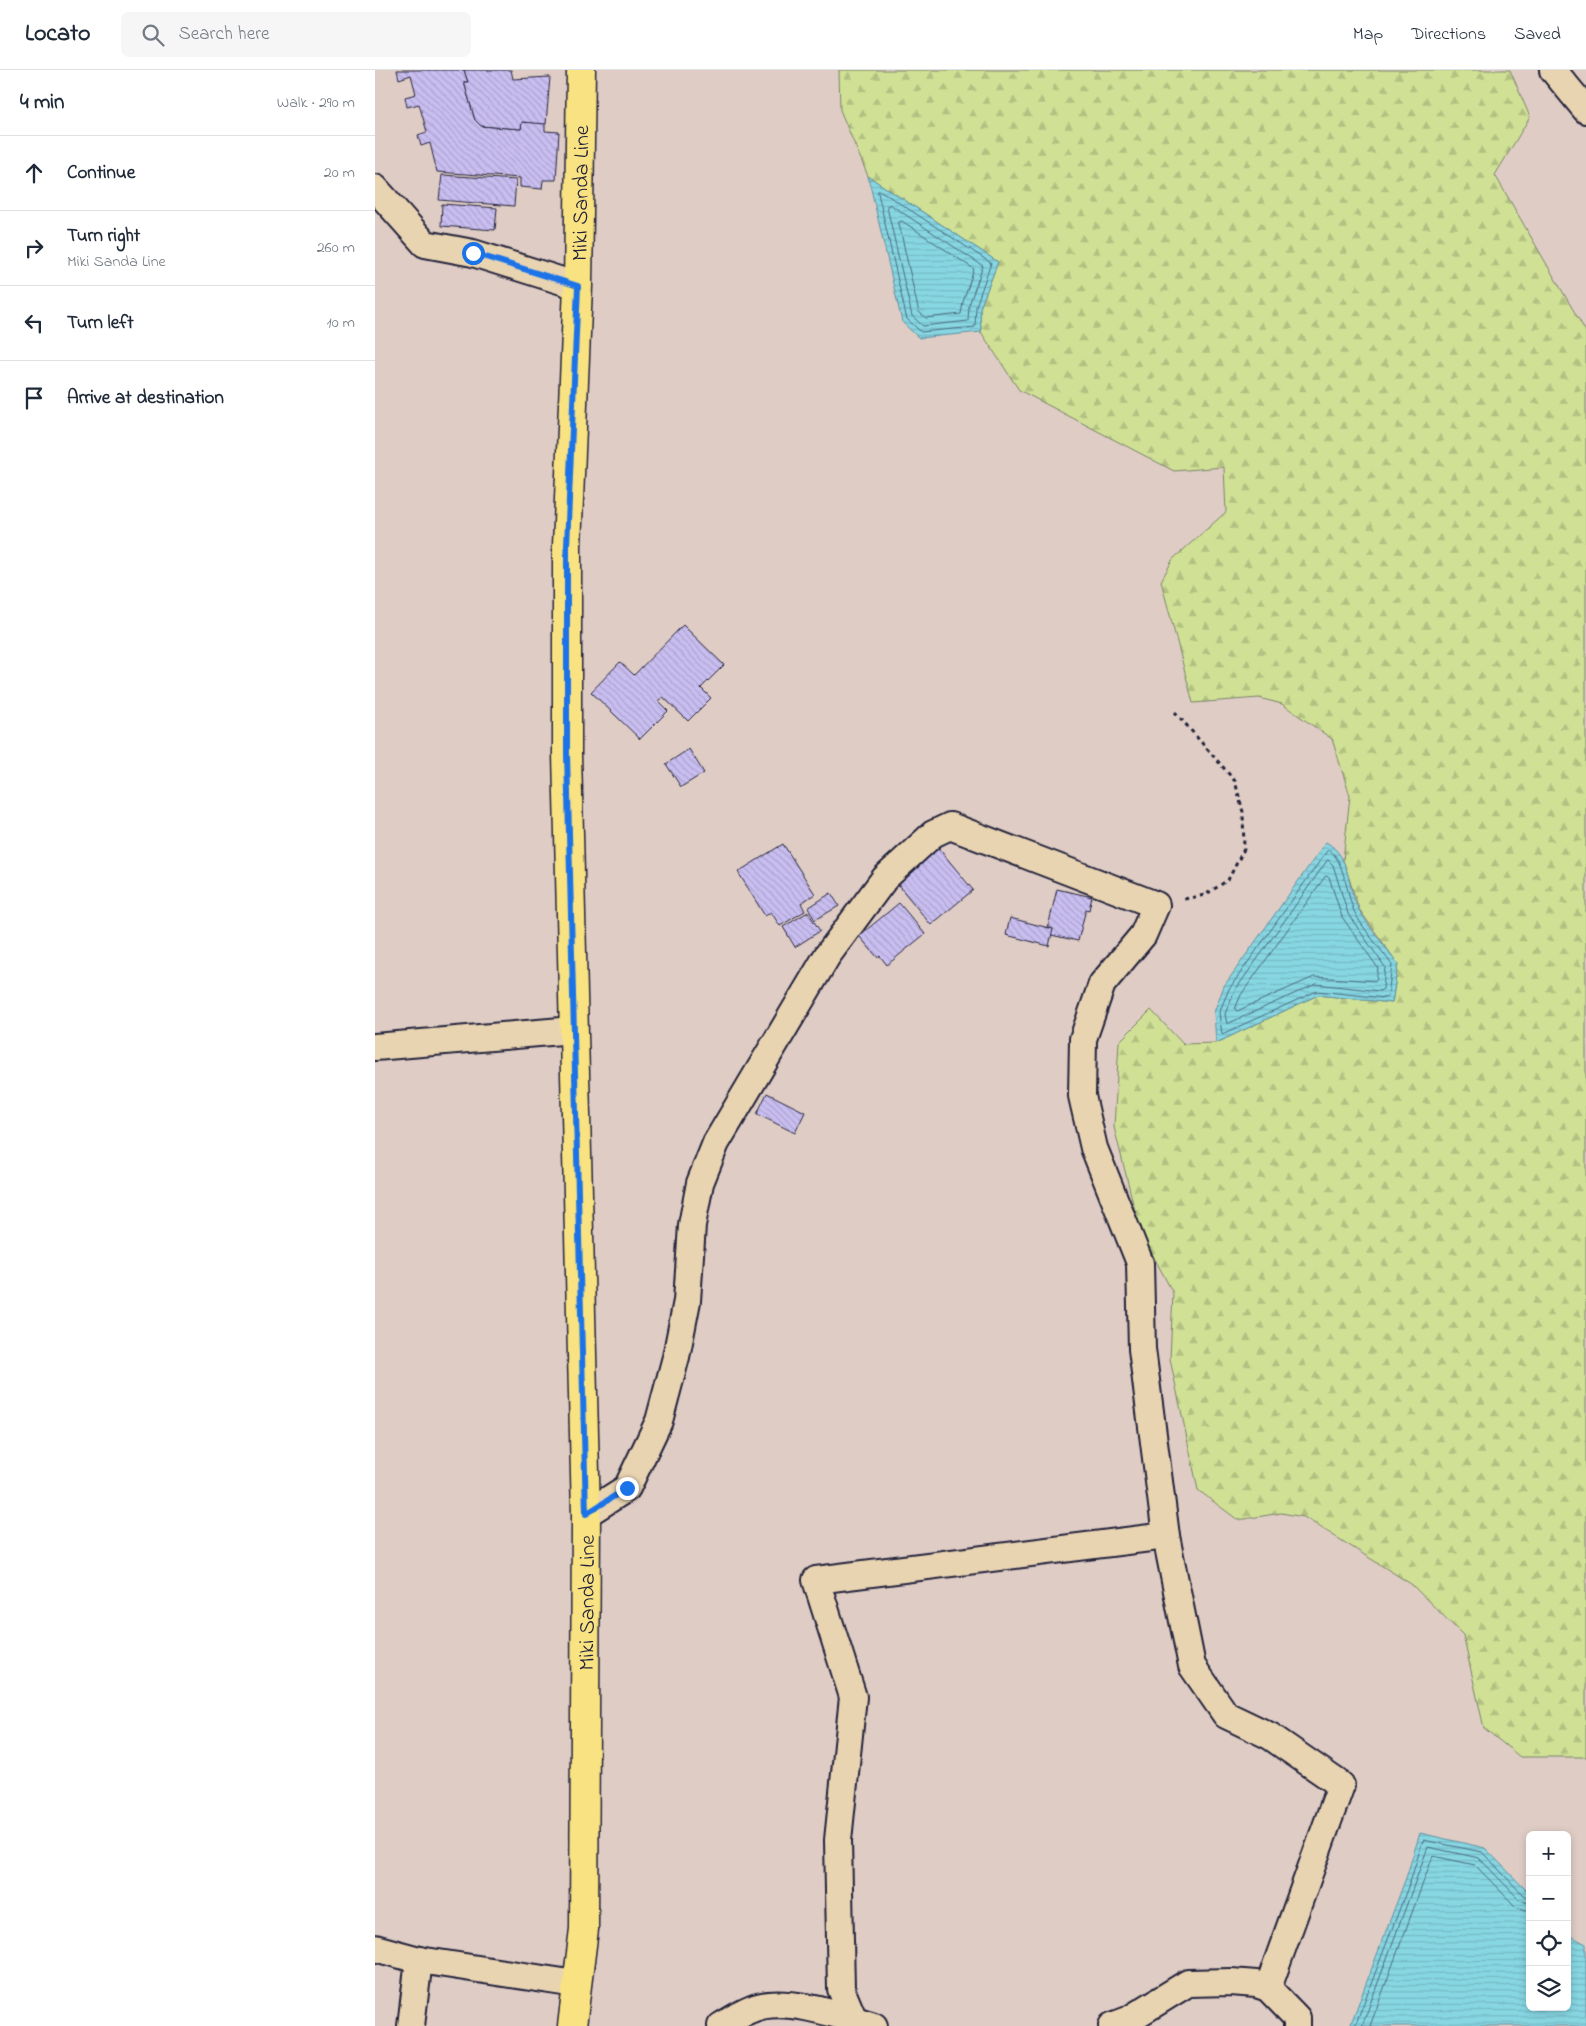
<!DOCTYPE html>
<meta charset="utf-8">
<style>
:root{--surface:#fff;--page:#f6f6f7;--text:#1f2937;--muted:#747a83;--line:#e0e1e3}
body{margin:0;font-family:"Indie Flower",sans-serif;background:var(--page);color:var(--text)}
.controls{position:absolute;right:15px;bottom:15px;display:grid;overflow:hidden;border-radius:8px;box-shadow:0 2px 8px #0003}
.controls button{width:45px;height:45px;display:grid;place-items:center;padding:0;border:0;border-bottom:1px solid var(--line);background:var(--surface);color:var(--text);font:25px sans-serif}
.stop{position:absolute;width:15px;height:15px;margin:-11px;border:4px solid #1a73e8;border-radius:50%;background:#fff}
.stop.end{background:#1a73e8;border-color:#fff;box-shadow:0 1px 5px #0008}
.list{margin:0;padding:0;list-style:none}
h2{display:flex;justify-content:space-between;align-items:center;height:65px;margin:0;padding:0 20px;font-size:21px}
h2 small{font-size:16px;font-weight:400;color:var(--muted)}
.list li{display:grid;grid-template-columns:32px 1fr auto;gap:15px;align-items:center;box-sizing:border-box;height:75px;padding:0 20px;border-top:1px solid var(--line)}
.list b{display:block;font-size:19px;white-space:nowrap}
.list p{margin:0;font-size:16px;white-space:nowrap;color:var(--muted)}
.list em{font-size:16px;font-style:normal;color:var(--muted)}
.icon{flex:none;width:28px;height:28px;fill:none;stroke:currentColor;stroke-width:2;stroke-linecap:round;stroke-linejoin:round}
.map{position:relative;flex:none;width:1211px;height:1956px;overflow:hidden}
header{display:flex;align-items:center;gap:30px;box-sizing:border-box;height:70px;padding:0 25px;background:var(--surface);border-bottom:1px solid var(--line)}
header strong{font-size:24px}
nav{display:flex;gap:28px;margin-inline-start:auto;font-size:18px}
.search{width:350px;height:45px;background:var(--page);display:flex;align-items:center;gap:12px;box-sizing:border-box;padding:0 18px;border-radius:8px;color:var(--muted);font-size:19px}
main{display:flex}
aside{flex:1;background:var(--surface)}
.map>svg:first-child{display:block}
.forest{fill:url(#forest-firs);stroke:#798268}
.water{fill:url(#water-rules);stroke:#5f8fa0}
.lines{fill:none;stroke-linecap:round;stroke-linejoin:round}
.shore{stroke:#4a6a7e;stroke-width:1}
.building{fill:url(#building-back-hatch);stroke:#22223b}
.street-casing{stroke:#22223b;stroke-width:30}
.primary-casing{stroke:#22223b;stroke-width:31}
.path{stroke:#22223b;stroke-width:3;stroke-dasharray:4 4;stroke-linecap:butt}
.street{stroke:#e9d4b2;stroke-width:26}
.primary{stroke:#f8e281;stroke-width:28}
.route{stroke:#1a73e8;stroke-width:6}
.labels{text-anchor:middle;stroke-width:4.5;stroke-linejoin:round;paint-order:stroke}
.street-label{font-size:22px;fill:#22223b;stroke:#e9d4b2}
</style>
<header>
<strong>Locato</strong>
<div class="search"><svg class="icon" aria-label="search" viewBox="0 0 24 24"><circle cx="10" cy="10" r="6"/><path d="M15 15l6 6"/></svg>Search here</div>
<nav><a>Map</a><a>Directions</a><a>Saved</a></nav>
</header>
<main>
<aside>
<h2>4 min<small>Walk · 290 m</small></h2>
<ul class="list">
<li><svg class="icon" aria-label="ahead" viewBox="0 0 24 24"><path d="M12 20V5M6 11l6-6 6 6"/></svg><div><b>Continue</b></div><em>20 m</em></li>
<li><svg class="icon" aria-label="right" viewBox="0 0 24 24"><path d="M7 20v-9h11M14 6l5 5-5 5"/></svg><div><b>Turn right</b><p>Miki Sanda Line</p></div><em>260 m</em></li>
<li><svg class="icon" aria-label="left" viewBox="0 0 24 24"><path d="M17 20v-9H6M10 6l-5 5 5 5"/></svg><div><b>Turn left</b></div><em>10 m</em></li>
<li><svg class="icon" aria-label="arrive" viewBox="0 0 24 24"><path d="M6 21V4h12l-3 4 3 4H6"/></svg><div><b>Arrive at destination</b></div></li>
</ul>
</aside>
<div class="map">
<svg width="1211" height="1956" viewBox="0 0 1211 1956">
<defs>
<pattern id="forest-firs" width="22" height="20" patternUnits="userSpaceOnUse" patternTransform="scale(1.25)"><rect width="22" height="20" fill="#d0e195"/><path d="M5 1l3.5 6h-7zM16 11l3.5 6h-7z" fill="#b2c181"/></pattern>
<pattern id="water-rules" width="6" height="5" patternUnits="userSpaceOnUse" patternTransform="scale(1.25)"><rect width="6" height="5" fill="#87d7e3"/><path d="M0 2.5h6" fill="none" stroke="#74b8c4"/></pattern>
<pattern id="building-back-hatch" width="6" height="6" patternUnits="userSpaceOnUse" patternTransform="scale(1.25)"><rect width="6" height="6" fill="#c9bef0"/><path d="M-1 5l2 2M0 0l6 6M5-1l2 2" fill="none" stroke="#aca3cf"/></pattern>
</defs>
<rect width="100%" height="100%" fill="#dfcdc5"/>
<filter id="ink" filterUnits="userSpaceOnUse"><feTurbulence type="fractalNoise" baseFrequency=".02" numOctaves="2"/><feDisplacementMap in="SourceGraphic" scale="10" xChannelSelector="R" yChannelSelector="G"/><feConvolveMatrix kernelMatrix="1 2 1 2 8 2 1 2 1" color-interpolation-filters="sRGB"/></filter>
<g filter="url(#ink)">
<polygon class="forest" points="464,0 1135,0 1155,47 1120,105 1211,262 1211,1687 1145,1687 1109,1658 1088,1565 1036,1514 929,1447 906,1443 863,1450 823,1420 795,1289 798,1223 765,1161 739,1057 744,972 776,940 808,974 841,973 943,925 1017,933 1023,894 984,839 968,790 975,726 957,669 907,634 884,628 818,633 786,511 798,489 851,442 849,397 799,401 644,320 606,262 605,238 623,192 493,106 465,40"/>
<g class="water">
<polygon points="493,106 623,192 605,238 606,262 544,268 527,252"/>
<path d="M 951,772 C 977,787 971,817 984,840 C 995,859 1010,876 1023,894 L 1017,933 L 943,925 L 841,973 L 839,942 L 849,916 Z"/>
<polygon points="1045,1763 1110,1778 1155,1824 1155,1937 1192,1937 1192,1864 1211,1874 1211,1956 975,1956 1031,1808"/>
</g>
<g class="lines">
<g class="shore">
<polygon points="503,121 506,121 616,193 601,236 600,257 546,262 532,249"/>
<polygon points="513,135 516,135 608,196 594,235 593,251 548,256 537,246 512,137"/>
<polygon points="524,152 527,151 599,199 588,232 586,244 551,248 544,242"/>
<path d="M 954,780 C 969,789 972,825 979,841 C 987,858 1006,879 1017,895 L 1013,926 L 1010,928 L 942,921 L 847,964 L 844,943 L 854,919 L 952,781 Z"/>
<polygon points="953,790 958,795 973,844 1010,897 1008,919 1005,921 941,914 852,954 850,944 859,922"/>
<polygon points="951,806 954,807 967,847 1003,898 1001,911 939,907 862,941 860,939 866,925"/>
<polyline points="980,1956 1036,1809 1048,1770 1107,1782 1149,1826 1155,1827"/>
<polyline points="987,1956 1053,1777 1104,1788 1145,1830 1155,1834"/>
<polyline points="995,1956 1058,1786 1100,1795 1141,1837 1155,1841"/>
</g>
</g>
<g class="building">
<polygon points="22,0 89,0 93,12 89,12 100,50 106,56 146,59 147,52 170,53 170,61 184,62 181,110 168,110 167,119 145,117 145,108 62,102 55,73 46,76 43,65 52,62 44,34 32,37 30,27 41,24 36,5 24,9"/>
<polygon points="89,0 136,0 138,9 175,7 171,54 147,52 146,59 106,56 100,50 89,12 93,12"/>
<polygon points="67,105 141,110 139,136 64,130"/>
<polygon points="67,134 122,138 120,160 66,156"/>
<polygon points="308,555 349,595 326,618 336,628 313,651 288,627 283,631 293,641 265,669 216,622 245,592 259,605"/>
<polygon points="314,679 329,703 306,717 291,694"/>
<polygon points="408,774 440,824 426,833 430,841 405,856 396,842 390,846 363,802"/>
<polygon points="561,775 598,820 556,855 525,817 524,806"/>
<polygon points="682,819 717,827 714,840 711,839 703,871 676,865 678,859 673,857"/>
<polygon points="456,823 464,836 440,850 433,838"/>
<polygon points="524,833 550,864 512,895 505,886 503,888 484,866"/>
<polygon points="433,842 445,861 420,877 408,857"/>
<polygon points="635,848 678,859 674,876 631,865"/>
<polygon points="392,1023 430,1042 420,1063 382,1044"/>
</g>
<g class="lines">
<defs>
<g id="street">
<polyline points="1178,0 1211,40"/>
<polyline points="0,118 50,174 98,183 203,216"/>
<polyline points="0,977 198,960"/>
<polyline points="211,1444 252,1418 284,1351 301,1287 312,1231 317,1155 325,1113 341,1073 452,886 510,808 558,764 575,756 781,835 768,865 727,914 708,969 707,1026 719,1078 765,1193 767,1279 791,1466 817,1596 851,1645 895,1666 966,1715 893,1918"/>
<polyline points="0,1878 44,1890 201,1914"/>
<polyline points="479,1950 466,1919 463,1770 478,1627 441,1510 791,1466"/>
<polyline points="36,1956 44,1890"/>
<path d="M 346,1956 C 356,1950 366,1943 377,1939 C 408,1925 467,1946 499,1956"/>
<polyline points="737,1956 753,1950 813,1913 856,1912 881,1914 893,1918 922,1948 922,1956"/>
</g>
<g id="primary">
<path id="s1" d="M 197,1956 L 209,1859 L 211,1444 L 192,684 L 192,476 L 203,216 L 206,0"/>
</g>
</defs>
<use href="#street" class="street-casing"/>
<use href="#primary" class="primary-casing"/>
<polyline class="path" points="800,642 860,711 868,742 869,779 853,810 830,825 809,829"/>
<use href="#street" class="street"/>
<use href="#primary" class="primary"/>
</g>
</g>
<g class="lines" filter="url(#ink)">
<polyline class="route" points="98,183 203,216 192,476 192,684 211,1444 252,1418"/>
</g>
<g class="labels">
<g class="street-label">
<text dy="8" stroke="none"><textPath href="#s1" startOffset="1834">Miki Sanda Line</textPath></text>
<text dy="8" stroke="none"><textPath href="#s1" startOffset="424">Miki Sanda Line</textPath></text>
</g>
</g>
</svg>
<div class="controls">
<button>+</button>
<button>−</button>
<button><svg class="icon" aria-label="locate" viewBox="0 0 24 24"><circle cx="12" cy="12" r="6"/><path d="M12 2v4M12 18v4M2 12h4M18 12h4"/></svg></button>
<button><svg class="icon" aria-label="layers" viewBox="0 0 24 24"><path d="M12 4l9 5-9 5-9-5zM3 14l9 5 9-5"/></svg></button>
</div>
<div class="stop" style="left:98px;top:183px"></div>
<div class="stop end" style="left:252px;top:1418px"></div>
</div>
</main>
